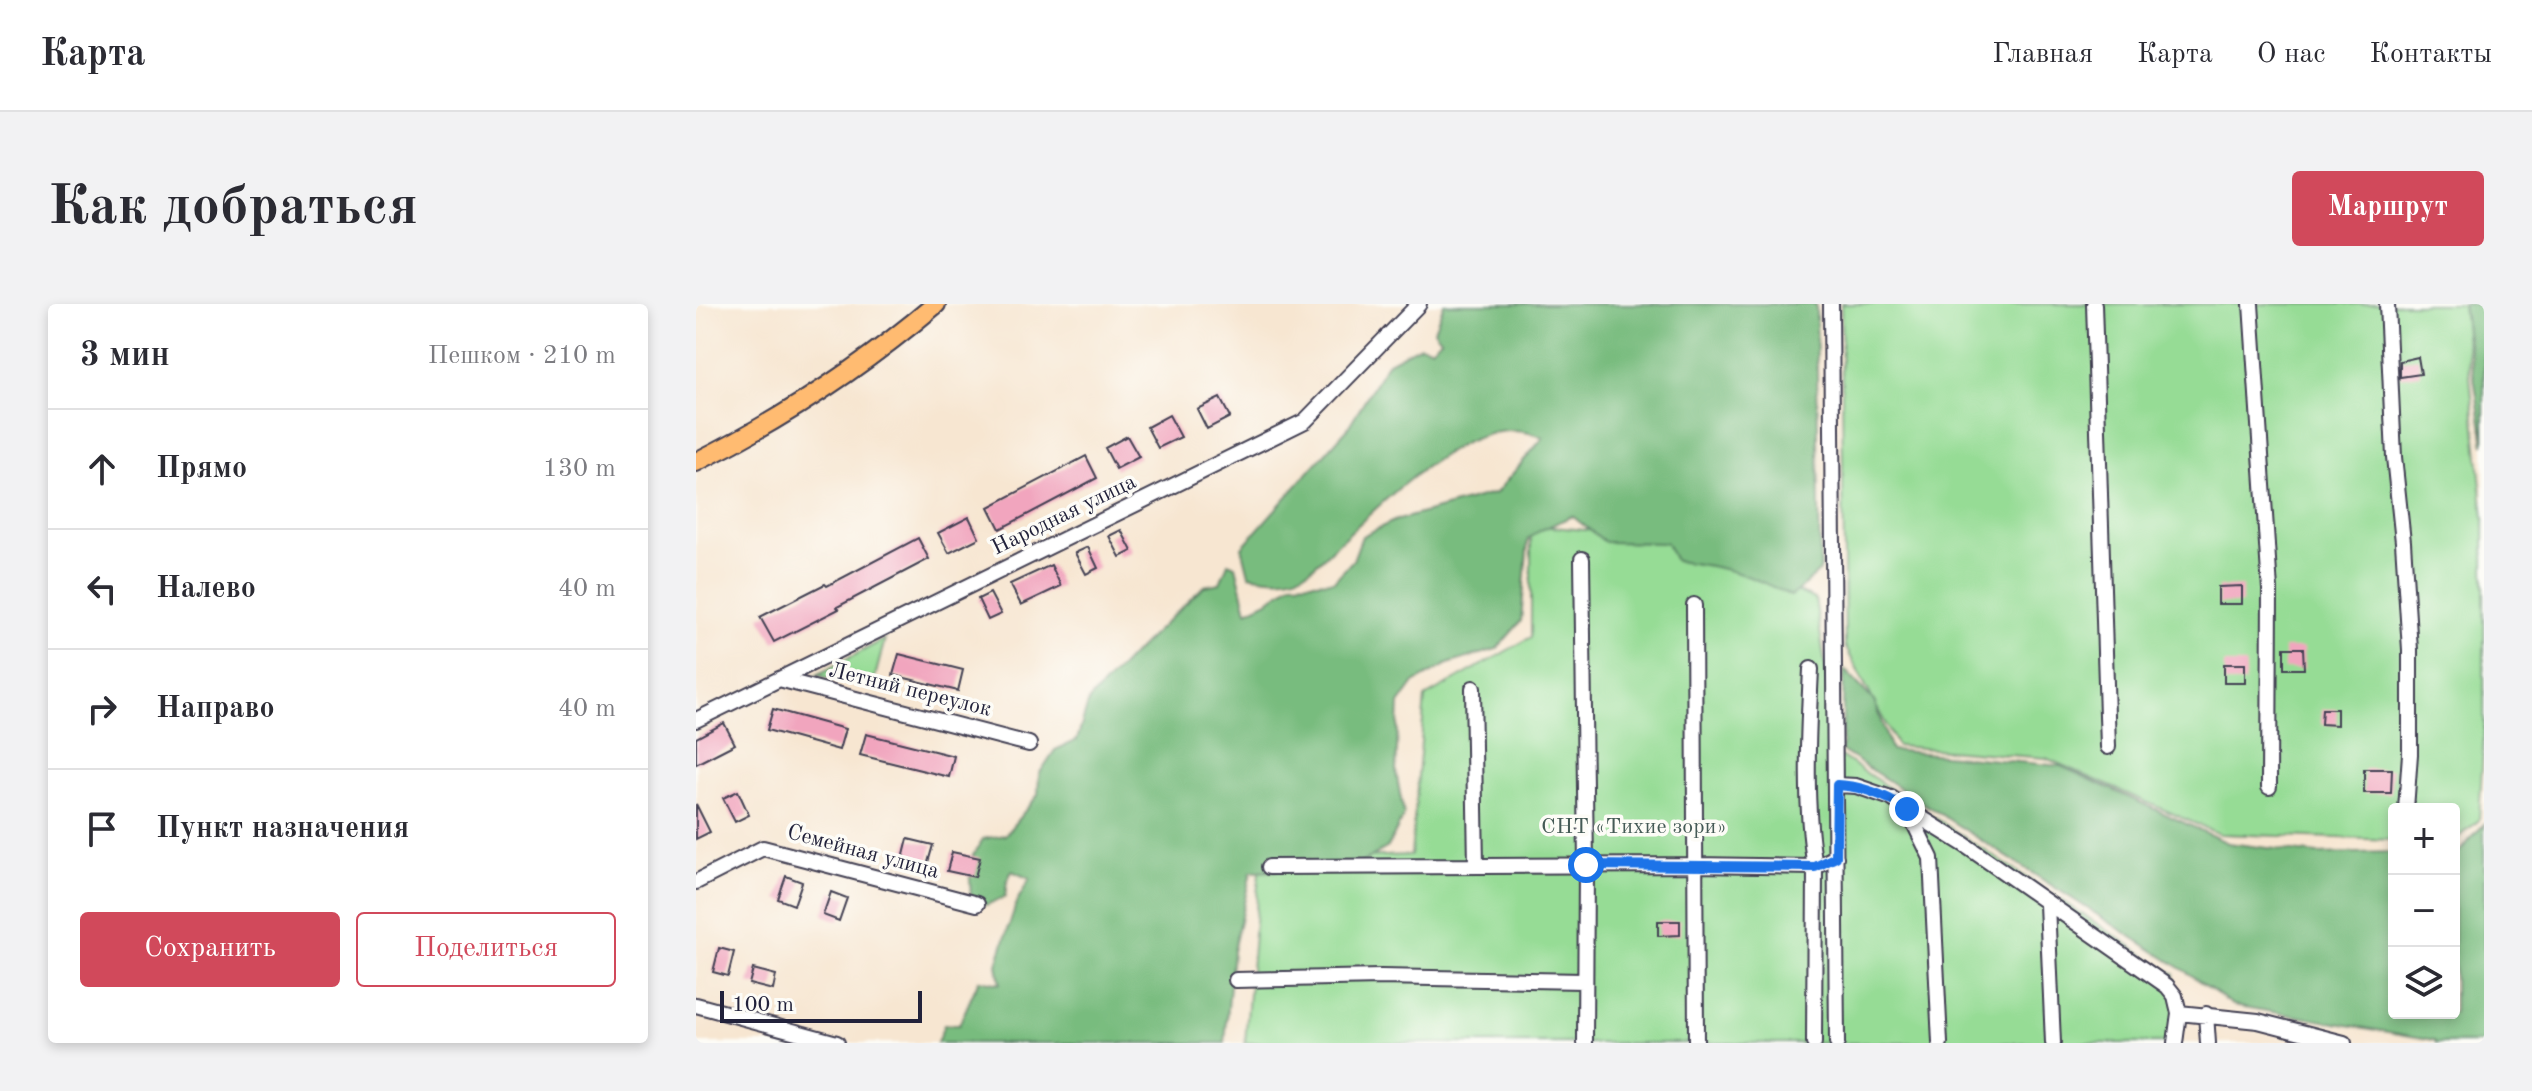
<!DOCTYPE html>
<html lang="ru">
<meta charset="utf-8">
<style>
:root{--surface:#fff;--page:#f2f2f3;--text:#2b2b33;--muted:#7c7c81;--line:#e1e1e2;--accent:#d1495b}
body{margin:0;font-family:"Old Standard TT",serif;background:var(--page);color:var(--text)}
.controls{position:absolute;right:24px;bottom:24px;display:grid;overflow:hidden;border-radius:8px;box-shadow:0 4px 12px #0003}
.controls button{width:72px;height:72px;display:grid;place-items:center;padding:0;border:0;border-bottom:2px solid var(--line);background:var(--surface);color:var(--text);font:40px sans-serif}
.scale{position:absolute;left:24px;bottom:20px;width:202px;box-sizing:border-box;padding-left:8px;border:4px solid #22223b;border-top:0;font-size:22px;line-height:28px;white-space:nowrap;color:#22223b;-webkit-text-stroke:6px #fdfcf7;paint-order:stroke}
.stop{position:absolute;width:24px;height:24px;margin:-18px;border:6px solid #1a73e8;border-radius:50%;background:#fff}
.stop.end{background:#1a73e8;border-color:#fff;box-shadow:0 2px 8px #0008}
.list{margin:0;padding:0;list-style:none}
h2{display:flex;justify-content:space-between;align-items:center;height:104px;margin:0;padding:0 32px;font-size:34px}
h2 small{font-size:26px;font-weight:400;color:var(--muted)}
.list li{display:grid;grid-template-columns:52px 1fr auto;gap:24px;align-items:center;box-sizing:border-box;height:120px;padding:0 32px;border-top:2px solid var(--line)}
.list b{display:block;font-size:30px;white-space:nowrap}
.list em{font-size:26px;font-style:normal;color:var(--muted)}
.actions{display:flex;gap:16px;padding:24px 32px}
.actions a{flex:1;padding:18px 0;border:2px solid var(--accent);border-radius:8px;text-align:center;font-size:28px;color:var(--accent)}
.actions .main{background:var(--accent);color:#fff}
.icon{flex:none;width:44px;height:44px;fill:none;stroke:currentColor;stroke-width:2;stroke-linecap:round;stroke-linejoin:round}
.map{position:relative;flex:none;width:1788px;height:739px;overflow:hidden;border-radius:8px}
header{display:flex;align-items:center;gap:48px;box-sizing:border-box;height:112px;padding:0 40px;background:var(--surface);border-bottom:2px solid var(--line)}
header strong{font-size:38px}
nav{display:flex;gap:44px;margin-inline-start:auto;font-size:28px}
.intro{display:flex;align-items:center;justify-content:space-between;box-sizing:border-box;height:192px;padding:0 48px}
h1{margin:0;font-size:56px}
.button{padding:20px 36px;border-radius:8px;background:var(--accent);color:#fff;font-size:28px;font-weight:700}
main{display:flex;gap:48px;padding:0 48px}
aside{flex:1;background:var(--surface);border-radius:8px;box-shadow:0 4px 12px #0003}
.map>svg:first-child{display:block}
.green{fill:#96dc95;stroke:#5c7f68;stroke-width:2}
.forest{fill:#78bc7e;stroke:#4d6f5c;stroke-width:2}
.building{fill:#f1a5be}
.lines{fill:none;stroke-linecap:round;stroke-linejoin:round}
.minor-casing{stroke:#423f52;stroke-width:18}
.major-casing{stroke:#423f52;stroke-width:22}
.minor{stroke:#fff;stroke-width:14}
.major{stroke:#ffbb71;stroke-width:18}
.route{stroke:#1a73e8;stroke-width:10}
.labels{text-anchor:middle;dominant-baseline:central;stroke-width:7;stroke-linejoin:round;paint-order:stroke}
.street-label{font-size:22px;fill:#22223b;stroke:#fdfcf7}
.park-label{font-size:22px;fill:#455a56;stroke:#fdfcf7}
</style>
<header>
<strong>Карта</strong>
<nav><a>Главная</a><a>Карта</a><a>О нас</a><a>Контакты</a></nav>
</header>
<div class="intro"><h1>Как добраться</h1><a class="button">Маршрут</a></div>
<main>
<aside>
<h2>3 мин<small>Пешком · 210 m</small></h2>
<ul class="list">
<li><svg class="icon" aria-label="ahead" viewBox="0 0 24 24"><path d="M12 20V5M6 11l6-6 6 6"/></svg><div><b>Прямо</b></div><em>130 m</em></li>
<li><svg class="icon" aria-label="left" viewBox="0 0 24 24"><path d="M17 20v-9H6M10 6l-5 5 5 5"/></svg><div><b>Налево</b></div><em>40 m</em></li>
<li><svg class="icon" aria-label="right" viewBox="0 0 24 24"><path d="M7 20v-9h11M14 6l5 5-5 5"/></svg><div><b>Направо</b></div><em>40 m</em></li>
<li><svg class="icon" aria-label="arrive" viewBox="0 0 24 24"><path d="M6 21V4h12l-3 4 3 4H6"/></svg><div><b>Пункт назначения</b></div></li>
</ul>
<div class="actions"><a class="main">Сохранить</a><a>Поделиться</a></div>
</aside>
<div class="map">
<svg width="1788" height="739" viewBox="0 0 1788 739">
<rect width="100%" height="100%" fill="#fdfcf7"/>
<filter id="ink" filterUnits="userSpaceOnUse"><feTurbulence type="fractalNoise" baseFrequency=".0125" numOctaves="2"/><feDisplacementMap in="SourceGraphic" scale="16" xChannelSelector="R" yChannelSelector="G"/><feConvolveMatrix kernelMatrix="1 2 1 2 8 2 1 2 1" color-interpolation-filters="sRGB"/></filter>
<filter id="wash" filterUnits="userSpaceOnUse"><feTurbulence type="fractalNoise" baseFrequency=".006" numOctaves="4" result="noise"/><feDisplacementMap in="SourceGraphic" scale="32" xChannelSelector="R" yChannelSelector="G"/><feGaussianBlur stdDeviation="1.8" result="paint"/><feColorMatrix in="noise" values="0 0 0 0 0 0 0 0 0 0 0 0 0 0 0 0 0 1.4 0 .05"/><feComposite in="paint" operator="in"/></filter>
<g filter="url(#wash)">
<rect width="100%" height="100%" fill="#f7e6d1"/>
<path class="green" d="M1145,0H1767L1788,215V425L1783,516L1758,538V505H1698V536L1523,530L1350,454L1201,442L1149,342Z
M835,221L976,234L1119,295L1143,451L1478,670L1482,739H549L564,557L715,551L729,393L835,333Z
M189,335L176,385L121,371Z"/>
<path class="forest" d="M748,0H1120L1124,267L1095,292C1053,270 1026,262 979,257L970,239L909,238L876,212L845,226L832,235L825,317L801,345L752,360L718,379L703,400L700,468L708,511L692,543L656,564L555,568L537,647L529,739H241L248,721H263L283,676L304,680L301,660L321,597L334,575L316,567L311,577L309,593L290,601L275,595L273,558L287,535L309,531L342,491L343,470L359,446L381,436L393,396L447,340L508,282L524,279L532,259L540,262L551,307L574,296L596,279L638,277L657,256L666,232L698,217L800,189L847,134C777,100 688,199 640,241C631,249 623,259 613,266C594,278 574,275 553,271L546,243L651,125L692,58L724,41L735,44L745,35L738,26Z
M1767,0H1788V141L1786,126Z
M1148,365L1178,397L1195,446L1365,462L1532,539L1621,550L1698,548V709H1758V547H1764L1788,520V739H1740L1738,736L1537,701L1489,667L1146,447Z"/>
<g id="blocks">
<path class="building" d="M1722,53L1725,70L1704,73V57Z
M524,94L534,113L511,125L501,105Z
M473,111L485,133L462,144L451,123Z
M431,132L443,153L420,165L409,144Z
M390,152L401,174L304,225L293,203Z
M273,213L283,234L253,249L242,229Z
M425,226L436,247L424,253L413,232Z
M222,234L233,255L141,303L143,305L78,338L64,313L129,280L131,282Z
M392,243L402,264L390,270L379,249Z
M355,261L365,282L325,301L314,280Z
M1546,282V300H1522V283Z
M294,289L305,310L292,316L282,295Z
M1588,344H1607L1608,365H1588Z
M203,350L267,366L262,387L197,371Z
M1528,360H1549V379H1528Z
M77,405L149,425L143,446L71,426Z
M1626,405H1641V421L1625,420Z
M28,419L39,440L0,460V434Z
M170,430L258,452L253,473L164,451Z
M1668,465H1696L1695,489H1668Z
M42,487L53,511L39,518L27,494Z
M0,500L14,528L0,535Z
M212,535L237,541L231,562L207,555Z
M256,548L284,554L279,573L251,567Z
M90,572L106,578L98,601L82,595Z
M135,588L151,594L143,617L127,611Z
M962,617H984V631L962,632Z
M23,644L38,648L32,672L17,668Z
M57,665L80,671L77,686L53,680Z"/>
</g>
</g>
<g filter="url(#ink)">
<use href="#blocks" fill-opacity="0" stroke="#423f52" stroke-width="2"/>
<g class="lines">
<g class="minor-casing">
<path id="minor" d="M1135,0L1141,739
M1398,0L1412,443
M1555,0L1574,286L1573,483
M1691,0L1698,153L1707,238L1714,346V450L1710,505
M886,255L890,561L889,739
M998,301L1000,739
M1115,365C1112,430 1108,499 1119,563L1118,739
M83,375L333,440
M777,384L780,562
M0,416L609,117L723,0
M1141,481L1160,482L1195,494L1211,505L1235,554L1244,739
M1211,505L1269,541L1471,682L1479,692L1483,709
M573,563L999,561L1119,563L1140,553
M0,578L67,544L281,600
M1351,600L1357,739
M540,676L685,673L888,677
M0,701L141,739
M1510,710L1512,739
M1479,739L1483,709L1562,717L1648,739"/>
</g>
<g class="major-casing">
<path id="major" d="M0,158C85,116 167,62 240,0"/>
</g>
<use href="#minor" class="minor"/>
<use href="#major" class="major"/>
</g>
</g>
<g class="lines" filter="url(#ink)">
<path class="route" d="M890,561L1119,563L1140,553L1141,481C1167,482 1189,491 1211,505"/>
</g>
<g class="labels">
<g class="street-label">
<text transform="translate(368 211) rotate(-26)">Народная улица</text>
<text transform="translate(214 386) rotate(14)">Летний переулок</text>
<text transform="translate(167 548) rotate(15)">Семейная улица</text>
</g>
<g class="park-label">
<text x="938" y="523">СНТ «Тихие зори»</text>
</g>
</g>
</svg>
<div class="controls">
<button>+</button>
<button>−</button>
<button><svg class="icon" aria-label="layers" viewBox="0 0 24 24"><path d="M12 4l9 5-9 5-9-5zM3 14l9 5 9-5"/></svg></button>
</div>
<div class="scale">100 m</div>
<div class="stop" style="left:890px;top:561px"></div>
<div class="stop end" style="left:1211px;top:505px"></div>
</div>
</main>
